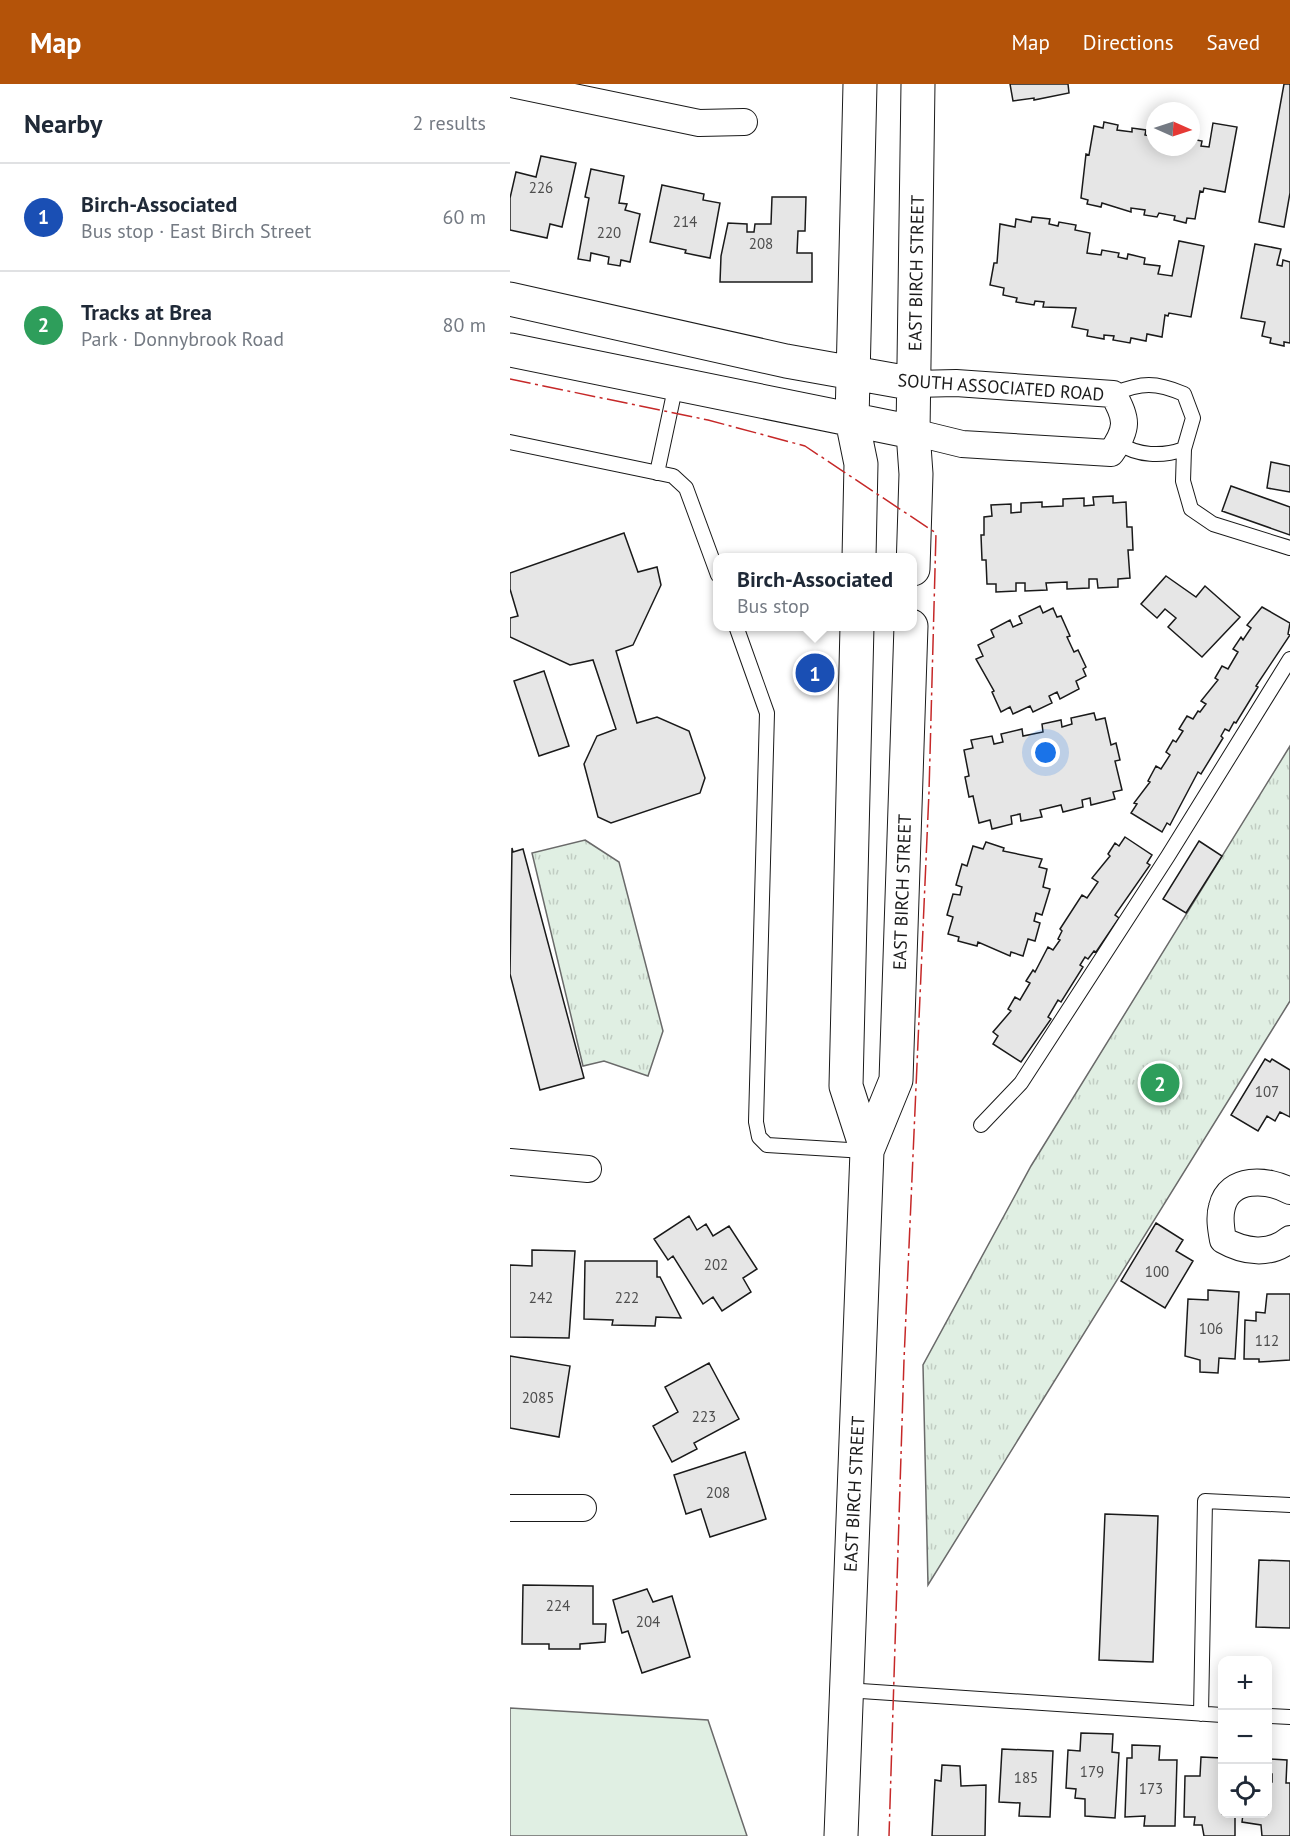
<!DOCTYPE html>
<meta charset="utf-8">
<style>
:root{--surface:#fff;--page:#f2f2f3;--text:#1f2937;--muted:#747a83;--line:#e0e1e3;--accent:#b45309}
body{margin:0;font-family:"PT Sans",sans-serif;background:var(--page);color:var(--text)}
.controls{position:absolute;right:18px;bottom:18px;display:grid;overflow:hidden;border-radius:12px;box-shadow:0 3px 15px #0003}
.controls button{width:54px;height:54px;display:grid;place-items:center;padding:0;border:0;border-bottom:2px solid var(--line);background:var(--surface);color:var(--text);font:30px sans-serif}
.compass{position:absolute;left:636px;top:18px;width:54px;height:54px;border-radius:50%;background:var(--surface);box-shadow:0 3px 15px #0003;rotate:93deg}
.you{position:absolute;left:536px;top:669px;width:21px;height:21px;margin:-15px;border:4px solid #fff;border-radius:50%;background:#1a73e8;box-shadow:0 0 0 9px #1a73e833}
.badge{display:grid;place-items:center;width:39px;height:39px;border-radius:50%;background:var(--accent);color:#fff;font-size:20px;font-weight:700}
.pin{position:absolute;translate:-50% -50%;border:3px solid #fff;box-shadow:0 2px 6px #0006}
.popup{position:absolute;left:203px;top:469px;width:204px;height:78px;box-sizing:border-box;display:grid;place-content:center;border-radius:12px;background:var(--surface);filter:drop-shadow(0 2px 4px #0005);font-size:20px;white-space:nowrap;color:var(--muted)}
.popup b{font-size:22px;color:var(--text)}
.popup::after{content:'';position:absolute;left:50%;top:100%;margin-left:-12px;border:12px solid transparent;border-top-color:var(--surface)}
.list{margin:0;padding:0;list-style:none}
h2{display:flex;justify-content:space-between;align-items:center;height:78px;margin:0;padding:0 24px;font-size:26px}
h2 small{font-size:20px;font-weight:400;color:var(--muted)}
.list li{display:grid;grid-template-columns:39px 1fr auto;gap:18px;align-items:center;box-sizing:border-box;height:108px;padding:0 24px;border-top:2px solid var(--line)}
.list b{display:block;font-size:22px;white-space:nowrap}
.list p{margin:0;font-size:20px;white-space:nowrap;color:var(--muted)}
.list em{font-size:20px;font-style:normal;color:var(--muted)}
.icon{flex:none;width:33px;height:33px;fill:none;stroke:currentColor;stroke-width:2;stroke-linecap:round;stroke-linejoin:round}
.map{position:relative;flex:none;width:780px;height:1752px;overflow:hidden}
header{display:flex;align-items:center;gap:36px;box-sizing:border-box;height:84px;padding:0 30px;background:var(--accent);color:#fff}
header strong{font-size:28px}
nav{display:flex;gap:33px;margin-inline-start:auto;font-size:21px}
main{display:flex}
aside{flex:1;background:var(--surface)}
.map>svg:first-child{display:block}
.green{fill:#e0efe3;stroke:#6a6a6a;stroke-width:1.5}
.park{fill:url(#park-tufts);stroke:#6a6a6a;stroke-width:1.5}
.building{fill:#e6e6e6;stroke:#1a1a1a;stroke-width:1.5}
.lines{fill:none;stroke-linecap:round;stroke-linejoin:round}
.lane-casing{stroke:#1a1a1a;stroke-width:16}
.street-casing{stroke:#1a1a1a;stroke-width:28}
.secondary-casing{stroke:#1a1a1a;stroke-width:35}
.lane{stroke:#fff;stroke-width:14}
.street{stroke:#fff;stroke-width:26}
.secondary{stroke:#fff;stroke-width:33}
.power{stroke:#c62828;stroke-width:1.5;stroke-dasharray:21 4.5 3 4.5;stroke-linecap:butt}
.labels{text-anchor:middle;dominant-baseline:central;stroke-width:4.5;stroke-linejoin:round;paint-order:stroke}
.number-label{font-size:15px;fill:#4d4d4d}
.street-label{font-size:18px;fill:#1a1a1a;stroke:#fff}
</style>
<header>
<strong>Map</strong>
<nav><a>Map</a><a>Directions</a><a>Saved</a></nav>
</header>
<main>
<aside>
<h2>Nearby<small>2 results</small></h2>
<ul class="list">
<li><span class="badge" style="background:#1a4fb4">1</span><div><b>Birch-Associated</b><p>Bus stop · East Birch Street</p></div><em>60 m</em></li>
<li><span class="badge" style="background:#2e9e5b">2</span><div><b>Tracks at Brea</b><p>Park · Donnybrook Road</p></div><em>80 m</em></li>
</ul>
</aside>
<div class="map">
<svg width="780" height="1752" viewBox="0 0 780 1752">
<defs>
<pattern id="park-tufts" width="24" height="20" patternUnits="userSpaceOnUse" patternTransform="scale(1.5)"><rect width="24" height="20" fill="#e0efe3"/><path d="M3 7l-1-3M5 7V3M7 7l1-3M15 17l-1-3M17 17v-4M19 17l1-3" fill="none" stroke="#c0ccc2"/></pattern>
</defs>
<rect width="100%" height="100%" fill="#fff"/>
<path class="green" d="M0,1624L198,1636L237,1752H0Z"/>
<path class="park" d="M780,662V917L418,1501L413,1281L521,1082Z
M75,756L109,778L153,947L138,992L94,977L73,982L22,769Z"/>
<path class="building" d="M500,0H558L559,9L524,16V14L503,17Z
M774,0H780V109L774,143L749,138Z
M594,38L608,41L607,46L622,48V44L636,46L635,51L645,53V63H681V55L692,57L691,62L699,63L703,39L727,43L715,108L694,104L693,108L690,107L685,135L677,134L676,139L664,136L665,132L649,129L647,133L634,131L635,126L621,124V128L592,119L591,123L577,120L578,116L571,114L576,70L579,71L584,42L593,44Z
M31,72L66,79L52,143L40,140L37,154L0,146V114L6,88L26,93Z
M81,85L114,92L109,119L117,120L115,126L130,130L120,178L111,176L110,182L98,180L99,173L81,169L80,177L68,175L79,114L75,113Z
M152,101L194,110L193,116L210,119L200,174L175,169L176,166L140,158Z
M262,113H296L295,147H288L287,169H302V198H210L211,172L218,139L237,140V148H244L245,140H261Z
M522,133L540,135L539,140L548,142L549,138L566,141L565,146L580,149L577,169L591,171L592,166L609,169L608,173L617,175L618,170L635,174L634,180L650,182L648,190L662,192L669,157L694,162L681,233L659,229L658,232L655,231L652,253L637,250L636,257L621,254L620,259L603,256L604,252L594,251V255L577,252L578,246L562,243L566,224L533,223L534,218L525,217L524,221L506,218L507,214L493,211L494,204L480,201L484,179H487L490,140L505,143L506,135L521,138Z
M745,160L771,165L767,181L772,182L773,176L780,178V259L774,258V262L760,259L761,254L752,252L755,238L731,234Z
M761,378L780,382V408L757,404Z
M721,402L780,423V451L712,427Z
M603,412V419L616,418L617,443H622L623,466H618L620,494L608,495V503L588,504L587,495H579V504L557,505V498L536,499L537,506L515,507V499H506V507L486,508V500H477L476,476H472L471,451H474V433L482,432L481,421L501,420V429L511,428V419L532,418V423L553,422V415L574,414V422L584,421L583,413Z
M114,449L128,488L147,483L151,501L123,561L106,567L127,639L147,633L179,647L195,694L190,709L101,739L88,733L74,680L87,652L106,645L83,576L60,581L0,553V534L8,532L0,505V489Z
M656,492L686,513L695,502L730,533L692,573L658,543L666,534L655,525L647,534L631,520Z
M530,522L533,529L543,524L547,533L551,532L560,552L557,553L564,568L568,566L576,583L573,585L576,592L566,597L569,605L550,615L547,608L539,612L542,619L523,628L520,622L503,630L500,623L491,628L482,608L484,607L466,575L473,572L468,561L484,553L481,546L500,536L503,543L512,539L509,532Z
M752,523L780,539L778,550L780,551L746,602L748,603L726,639L724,638L719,647L715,645L711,652L713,654L691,690L688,688L660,741L657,739L652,748L621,729L627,720L624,719L640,698L638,697L646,682L651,685L660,671L656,668L663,656L666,658L673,647L669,645L677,632L683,635L688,627L690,628L696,620L691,617L708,596L705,594L712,582L718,585L728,568L723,565L731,553L733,556L741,544L737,541Z
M34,587L59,662L29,672L4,597Z
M584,629L586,636L595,634L601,661L606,659L610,676L605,677L612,706L603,708L605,715L581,721L580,714L572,716L573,723L553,728L551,721L530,726L532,733L511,737L510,730L501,732L502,740L482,745L480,736L469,739L463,712L459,713L455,693L459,692L454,666L463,664L461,656L482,652L484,660L493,658L491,650L512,645L513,652L533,648L532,640L551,636L552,643L562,640L561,634Z
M615,753L642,771L637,779L640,781L605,831L609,834L586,868L584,867L578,875L575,873L570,881L573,883L551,918L548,916L538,933L541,935L511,978L483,960L488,952L483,948L501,927L498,925L505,913L510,916L520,899L516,897L523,886L525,888L538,863L543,866L550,856L548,855L552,847L550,845L572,811L577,814L588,798L582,794L600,772L598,770L605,759L609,762Z
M689,757L712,772L676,829L653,815Z
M476,758L494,764L493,767L532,775L529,783L537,785L533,803L540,805L532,831L526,829L524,837L530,839L525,857L518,855L513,872L501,868L500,872L468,858L467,862L448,857L449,853L438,850L443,833L437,831L443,810L450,811L452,803L446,801L452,780L457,782L463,762L473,765Z
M2,764L3,768L13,765L74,994L30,1006L0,890Z
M755,975L760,978L762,975L780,986V1033L770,1028L765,1037L757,1032L748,1047L721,1031Z
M179,1132L187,1146L196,1140L203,1152L219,1142L247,1185L233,1194L241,1208L212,1227L203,1213L193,1220L163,1172L158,1176L144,1155Z
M646,1139L673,1156L666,1167L683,1177L655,1224L611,1197Z
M22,1166L65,1167L59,1254L0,1253V1181L22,1182Z
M75,1177H147V1193H150L171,1234L146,1233L145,1242L102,1241L103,1236L74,1235Z
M698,1206L729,1208L725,1275L709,1274L708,1289L690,1288V1276L675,1272L678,1215L698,1216Z
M757,1210H780V1276L749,1278V1275H734L735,1236L746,1237V1228L755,1229Z
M0,1272L60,1282L49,1353L0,1344Z
M199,1279L229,1335L184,1359L187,1365L162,1378L143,1342L168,1328L155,1303Z
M235,1368L256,1435L200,1453L191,1425L176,1430L164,1391Z
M595,1430L648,1432L643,1578L589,1576Z
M749,1476L780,1477V1544L746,1543Z
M13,1501L83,1502V1540H96L95,1558L70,1560V1565H39V1560H12Z
M137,1505L143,1518L162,1512L180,1573L132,1589L118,1547L112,1549L103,1516Z
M571,1649L603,1650L602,1668L609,1669L605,1734L575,1732V1715L565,1714L566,1705L556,1704L558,1666L570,1667Z
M622,1661L650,1662L649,1676H667L665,1742H634L635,1732L615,1733L617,1674H622Z
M492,1665L543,1667L540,1733L509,1732L510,1719L489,1718Z
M691,1673L712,1674V1730H725V1752H694L692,1741H684L685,1733H674L675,1692H690Z
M758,1675L777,1676L776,1699H780V1752H752L751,1741L732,1738L733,1730H758V1698H762V1690H758Z
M432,1681L450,1682L451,1702L476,1701L475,1752H422L425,1696L431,1697Z"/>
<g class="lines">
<g class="lane-casing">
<path id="lane" d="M603,310C632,298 646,298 674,310L683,334L674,365L673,397L681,425L703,440L780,464
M0,358L163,392L176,404L208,491
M608,359C628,372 652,373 674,365
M147,389L166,300
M226,542L257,629L246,1038L249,1053L257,1061L355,1067
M471,1041L511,999L658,772L780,575
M336,1606L712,1631
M691,1630L695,1417L780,1421
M758,1632L780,1633"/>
</g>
<g class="street-casing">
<path id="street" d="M1,0L189,39L234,38
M403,348L452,360L601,369C618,345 618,335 603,310L446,299L405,300
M0,1078L78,1085
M780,1107C758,1095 719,1092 712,1123C709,1133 711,1145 713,1156C734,1168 760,1172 780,1155
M0,1424H73"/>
</g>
<g class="secondary-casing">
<path id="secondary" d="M0,215L276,277L405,300
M0,266L403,348
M349,474L351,380L342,336L350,0
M403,485L406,390L403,348L408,0
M347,542L336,1002L357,1067
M331,1752L357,1067L386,996L401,542"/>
</g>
<use href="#lane" class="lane"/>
<use href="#street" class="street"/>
<use href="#secondary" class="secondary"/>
<path class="power" d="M0,295L198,336L295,362L426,449L419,708L394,1276L379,1752"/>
</g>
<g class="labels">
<g class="number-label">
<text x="31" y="103">226</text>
<text x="175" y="137">214</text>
<text x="99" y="148">220</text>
<text x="251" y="159">208</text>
<text x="757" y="1007">107</text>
<text x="206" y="1180">202</text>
<text x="647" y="1187">100</text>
<text x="31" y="1213">242</text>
<text x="117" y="1213">222</text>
<text x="701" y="1244">106</text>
<text x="757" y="1256">112</text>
<text x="28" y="1313">2085</text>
<text x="194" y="1332">223</text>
<text x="208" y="1408">208</text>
<text x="48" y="1521">224</text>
<text x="138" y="1537">204</text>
<text x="582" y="1687">179</text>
<text x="516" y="1693">185</text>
<text x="641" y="1704">173</text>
</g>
<g class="street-label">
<text transform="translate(406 189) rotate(-89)">EAST BIRCH STREET</text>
<text transform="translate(491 303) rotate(4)">SOUTH ASSOCIATED ROAD</text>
<text transform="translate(392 808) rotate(-88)">EAST BIRCH STREET</text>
<text transform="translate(344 1410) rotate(-87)">EAST BIRCH STREET</text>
</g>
</g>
</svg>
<div class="controls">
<button>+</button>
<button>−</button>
<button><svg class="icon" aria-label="locate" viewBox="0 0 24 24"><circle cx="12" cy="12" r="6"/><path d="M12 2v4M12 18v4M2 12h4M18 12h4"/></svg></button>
</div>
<svg class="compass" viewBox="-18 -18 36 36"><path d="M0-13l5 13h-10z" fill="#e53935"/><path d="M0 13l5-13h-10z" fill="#747a83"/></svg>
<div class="you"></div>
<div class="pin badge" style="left:305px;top:589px;background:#1a4fb4">1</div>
<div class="popup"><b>Birch-Associated</b>Bus stop</div>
<div class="pin badge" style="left:650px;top:999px;background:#2e9e5b">2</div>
</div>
</main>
